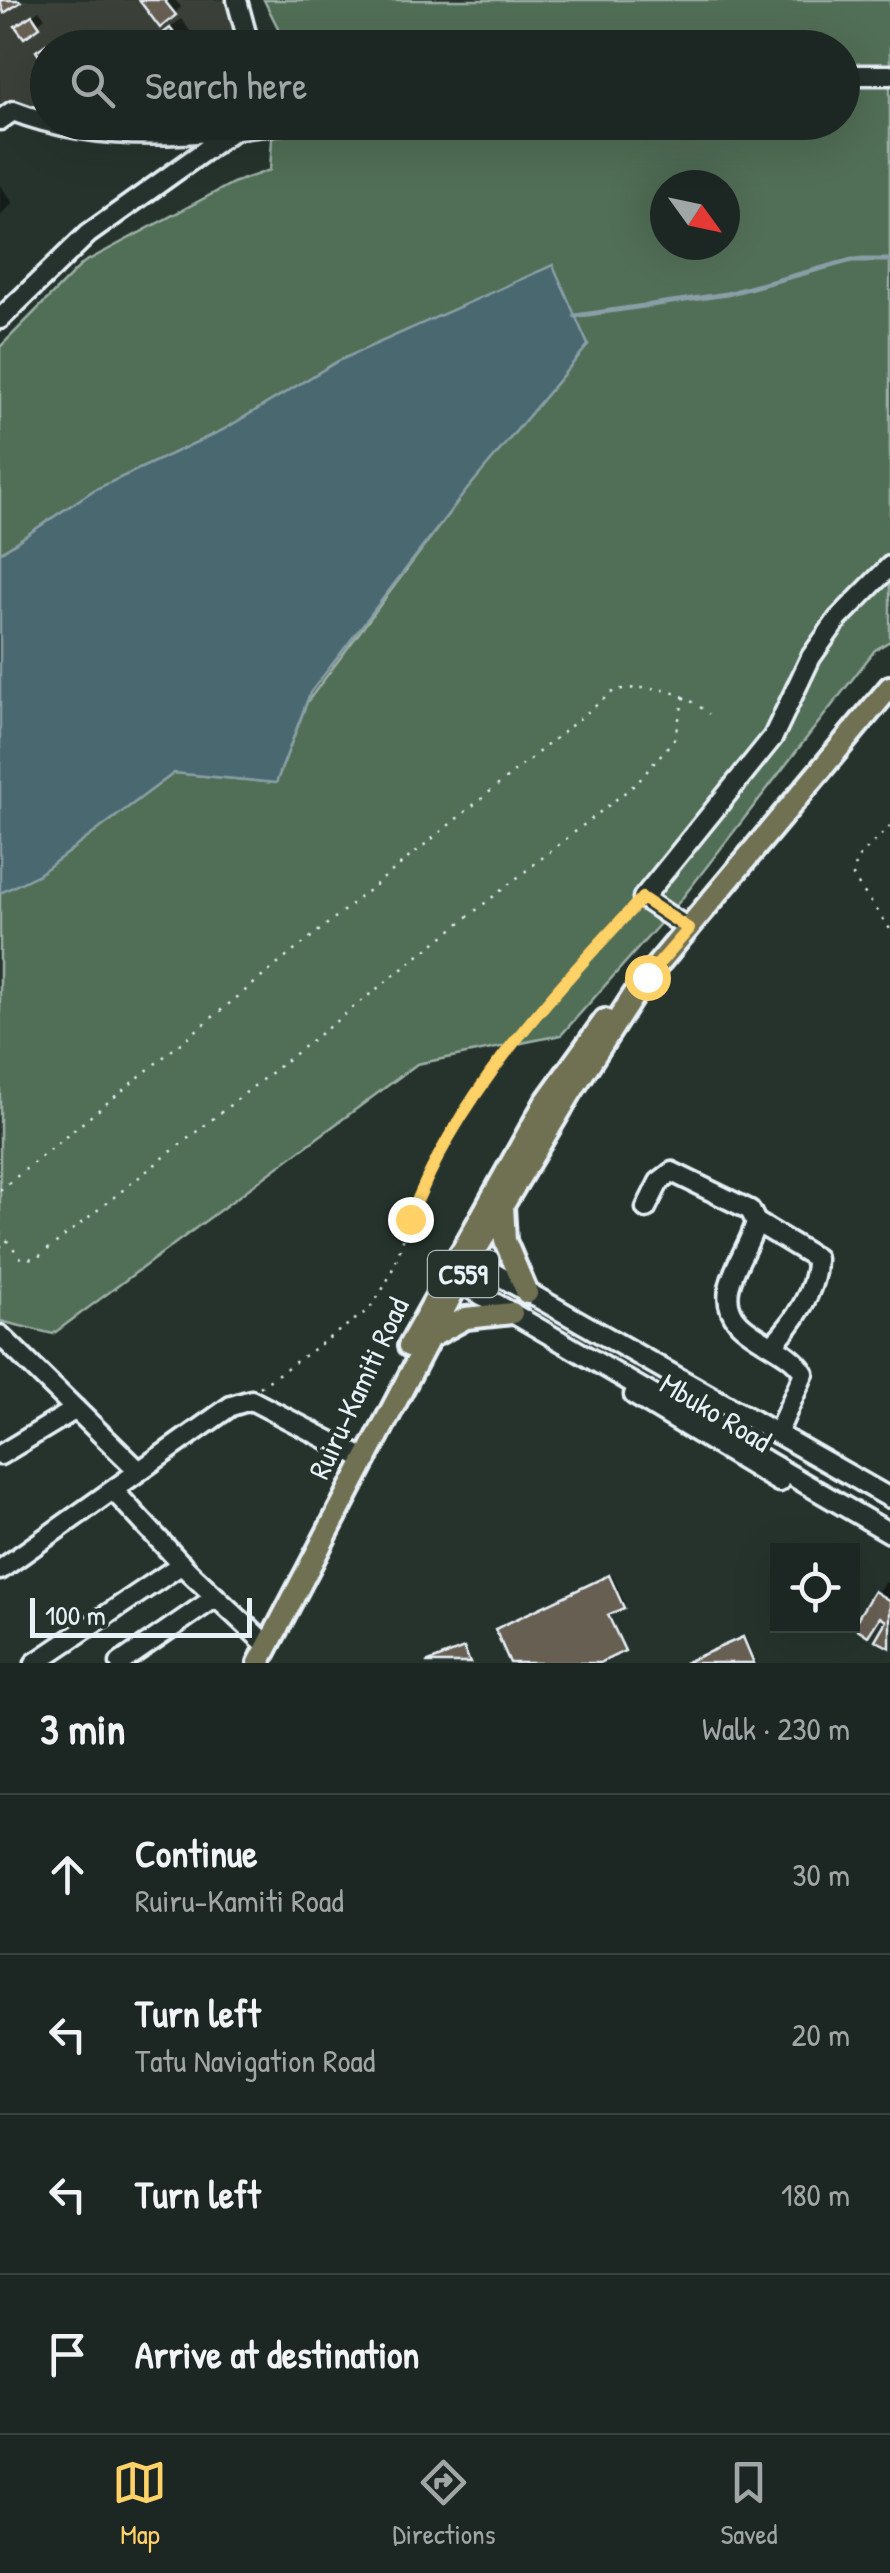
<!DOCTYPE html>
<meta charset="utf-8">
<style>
:root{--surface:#1c2622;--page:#29322f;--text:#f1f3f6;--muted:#a0a5a5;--line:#3a4340;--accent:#ffd166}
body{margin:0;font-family:"Patrick Hand",sans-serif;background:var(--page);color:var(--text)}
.controls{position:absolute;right:30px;bottom:30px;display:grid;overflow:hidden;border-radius:0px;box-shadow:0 10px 40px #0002}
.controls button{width:90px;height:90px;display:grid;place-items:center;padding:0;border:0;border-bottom:2px solid var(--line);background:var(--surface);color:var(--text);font:50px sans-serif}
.compass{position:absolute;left:650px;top:170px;width:90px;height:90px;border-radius:50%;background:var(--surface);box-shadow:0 10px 40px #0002;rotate:123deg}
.scale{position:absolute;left:30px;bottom:25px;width:222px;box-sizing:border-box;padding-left:10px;border:5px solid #e8f1f8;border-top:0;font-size:28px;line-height:35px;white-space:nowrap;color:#e8f1f8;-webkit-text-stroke:8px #26332d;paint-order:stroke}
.stop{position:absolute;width:30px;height:30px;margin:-22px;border:8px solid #ffd166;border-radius:50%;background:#fff}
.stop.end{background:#ffd166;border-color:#fff;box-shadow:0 2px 10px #0008}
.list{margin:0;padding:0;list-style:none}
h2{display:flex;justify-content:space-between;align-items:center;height:130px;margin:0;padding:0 40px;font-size:42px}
h2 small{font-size:32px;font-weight:400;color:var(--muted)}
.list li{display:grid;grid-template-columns:65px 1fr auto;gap:30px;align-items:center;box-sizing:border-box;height:160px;padding:0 40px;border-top:2px solid var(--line)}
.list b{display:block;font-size:38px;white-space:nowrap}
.list p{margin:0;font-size:32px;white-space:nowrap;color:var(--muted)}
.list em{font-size:32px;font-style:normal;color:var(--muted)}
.icon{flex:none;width:55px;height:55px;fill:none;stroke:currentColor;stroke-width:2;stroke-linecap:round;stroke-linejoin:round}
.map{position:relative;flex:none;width:890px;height:1663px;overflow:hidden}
.search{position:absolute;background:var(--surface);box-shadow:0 10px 40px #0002;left:30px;right:30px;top:30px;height:110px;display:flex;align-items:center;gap:25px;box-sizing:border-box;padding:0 35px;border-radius:55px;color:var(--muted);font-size:38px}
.sheet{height:770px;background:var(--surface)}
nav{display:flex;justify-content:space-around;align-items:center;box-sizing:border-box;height:140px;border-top:2px solid var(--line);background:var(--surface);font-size:28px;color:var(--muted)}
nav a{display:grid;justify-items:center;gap:5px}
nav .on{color:var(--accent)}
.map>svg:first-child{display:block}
.built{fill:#3a4038}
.green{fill:#516e56;stroke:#9cb0a7;stroke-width:2.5;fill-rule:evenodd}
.water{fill:#4a6770;stroke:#899ea6;stroke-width:2.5}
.shadow{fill:#0007}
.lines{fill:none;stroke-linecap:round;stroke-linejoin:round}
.stream{stroke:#899ea6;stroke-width:5}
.building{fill:#685e53;stroke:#e8f1f8;stroke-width:2.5}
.minor-casing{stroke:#e8f1f8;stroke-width:25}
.major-casing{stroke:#e8f1f8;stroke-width:28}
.path{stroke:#e8f1f8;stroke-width:2.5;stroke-dasharray:2.5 8;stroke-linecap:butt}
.minor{stroke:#26332d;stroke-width:18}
.major{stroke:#706f52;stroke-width:20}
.route{stroke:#ffd166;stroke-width:12}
.labels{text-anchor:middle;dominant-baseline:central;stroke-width:9;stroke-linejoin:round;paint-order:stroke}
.shield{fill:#26332d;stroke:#aeb8bb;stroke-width:2.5}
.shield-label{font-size:28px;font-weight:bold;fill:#e8f1f8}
.street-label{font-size:30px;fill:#e8f1f8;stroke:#26332d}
</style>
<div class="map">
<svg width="890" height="1663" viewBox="0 0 890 1663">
<rect width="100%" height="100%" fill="#26332d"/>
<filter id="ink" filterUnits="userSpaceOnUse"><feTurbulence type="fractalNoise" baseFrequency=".01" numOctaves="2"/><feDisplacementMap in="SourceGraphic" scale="20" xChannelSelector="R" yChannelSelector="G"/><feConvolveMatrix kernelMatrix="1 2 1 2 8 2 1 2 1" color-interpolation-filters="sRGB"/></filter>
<g filter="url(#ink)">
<path class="built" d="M0,0H230L246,47L48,48V122L243,123L241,129L107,135L58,127L13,111L0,120Z"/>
<path class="green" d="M264,0H890V641L875,650L680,901L561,1035L417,1064L53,1334L0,1321V893L39,874L174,773L276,783L307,702L465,492L588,345L552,266L338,361L223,430L94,490L0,553V347L83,263L233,183L270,170L273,123L842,122V48L277,47L278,28ZM665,185H725V245H665Z"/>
<path class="water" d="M553,265L588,345L465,492L310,693L276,783L174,773L39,874L0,893V553L94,490L223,430L338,361Z"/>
<path class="shadow" d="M142,0H175L181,7L174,14Z
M39,10L45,18L24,35L25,20Z
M181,19L191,32L173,48H145Z
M59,35L65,44L48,48L45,60V45Z
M0,185L13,203L0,216Z
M612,1575L625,1603L610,1612L623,1649L594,1663H513L500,1627Z
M886,1582L890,1584V1644V1620L882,1615L868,1633L876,1593Z
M745,1636L757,1663H685Z"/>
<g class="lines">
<path class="stream" d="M575,316L727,294L852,260H890"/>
</g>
<path class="building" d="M0,0H19L21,2L4,13Z
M139,0H164L176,15L160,28Z
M32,15L40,27L24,38L15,26Z
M170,28L182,44L177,48H144Z
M52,40L57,48H48L44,63L36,51Z
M609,1575L624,1608L608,1615L625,1651L600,1663H510L495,1629Z
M874,1591L890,1601V1648L875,1640L886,1621L880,1617L868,1636L853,1626Z
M743,1637L754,1663H684Z
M464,1648L470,1663H426Z"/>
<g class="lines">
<g class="minor-casing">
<path id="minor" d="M237,0L250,48
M842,75H890
M0,120L13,111C104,146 198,135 294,122
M0,319L88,234L245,122
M689,929L643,898L773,737L811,657L838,619L890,566
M646,1208L659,1182L672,1172L750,1210L756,1222C750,1245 733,1266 729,1289C721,1336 785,1340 804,1373L777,1434
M756,1222L816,1258C817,1290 793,1324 772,1345
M459,1253L890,1498
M447,1275L890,1533
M0,1335L138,1470
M634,1395L779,1482
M0,1455L76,1409
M113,1490L188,1571L268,1646
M0,1570L231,1406L251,1400L367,1460
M35,1663L182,1564
M120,1663L216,1597"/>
</g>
<g class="major-casing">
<path id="major" d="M503,1206L505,1241L527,1293
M429,1338L466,1318L512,1313
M409,1346L545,1103L605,1020
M259,1663L470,1260L571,1092L639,987L890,687"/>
</g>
<path class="path" d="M890,826L857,859L853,877L890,929
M0,1190L615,690C654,685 678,688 709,714
M0,1232L22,1259L37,1258L638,782L674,739L685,694
M0,1247L7,1240
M260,1387L367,1311C401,1272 404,1223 425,1178C471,1082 558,987 631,910"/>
<use href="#minor" class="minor"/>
<use href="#major" class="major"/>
</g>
</g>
<g class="lines" filter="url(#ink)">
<path class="route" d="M410,1219C456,1095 553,993 642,898L689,929L647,977"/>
</g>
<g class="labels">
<rect class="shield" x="428" y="1251" width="70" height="46" rx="8"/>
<g class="shield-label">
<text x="463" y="1274">C559</text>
</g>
<g class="street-label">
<text transform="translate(358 1388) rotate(-65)">Ruiru-Kamiti Road</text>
<text transform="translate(716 1412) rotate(31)">Mbuko Road</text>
</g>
</g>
</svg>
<div class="controls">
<button><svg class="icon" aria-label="locate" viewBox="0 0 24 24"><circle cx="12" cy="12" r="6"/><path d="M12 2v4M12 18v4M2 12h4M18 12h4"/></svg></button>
</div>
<svg class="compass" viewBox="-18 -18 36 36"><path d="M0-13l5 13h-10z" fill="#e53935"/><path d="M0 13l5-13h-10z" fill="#a0a5a5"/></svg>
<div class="scale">100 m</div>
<div class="stop" style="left:647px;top:977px"></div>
<div class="stop end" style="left:410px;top:1219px"></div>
<div class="search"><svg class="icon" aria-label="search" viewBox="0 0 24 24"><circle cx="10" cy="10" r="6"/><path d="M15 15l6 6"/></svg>Search here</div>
</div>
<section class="sheet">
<h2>3 min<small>Walk · 230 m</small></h2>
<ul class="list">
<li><svg class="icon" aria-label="ahead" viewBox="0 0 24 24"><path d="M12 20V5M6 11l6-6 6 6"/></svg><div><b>Continue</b><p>Ruiru-Kamiti Road</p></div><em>30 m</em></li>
<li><svg class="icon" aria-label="left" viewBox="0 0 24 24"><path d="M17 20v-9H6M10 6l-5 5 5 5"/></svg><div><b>Turn left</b><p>Tatu Navigation Road</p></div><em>20 m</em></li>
<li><svg class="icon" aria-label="left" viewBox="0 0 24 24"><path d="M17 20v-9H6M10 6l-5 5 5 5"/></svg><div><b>Turn left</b></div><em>180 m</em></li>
<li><svg class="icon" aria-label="arrive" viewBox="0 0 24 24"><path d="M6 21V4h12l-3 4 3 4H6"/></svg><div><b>Arrive at destination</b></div></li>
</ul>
</section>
<nav>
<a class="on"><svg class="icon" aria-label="map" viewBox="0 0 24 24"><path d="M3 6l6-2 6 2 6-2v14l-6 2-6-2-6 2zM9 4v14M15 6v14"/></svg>Map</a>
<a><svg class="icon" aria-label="directions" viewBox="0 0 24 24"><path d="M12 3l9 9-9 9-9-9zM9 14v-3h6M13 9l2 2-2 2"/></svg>Directions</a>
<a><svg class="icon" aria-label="saved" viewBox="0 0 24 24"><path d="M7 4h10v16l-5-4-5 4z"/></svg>Saved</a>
</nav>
